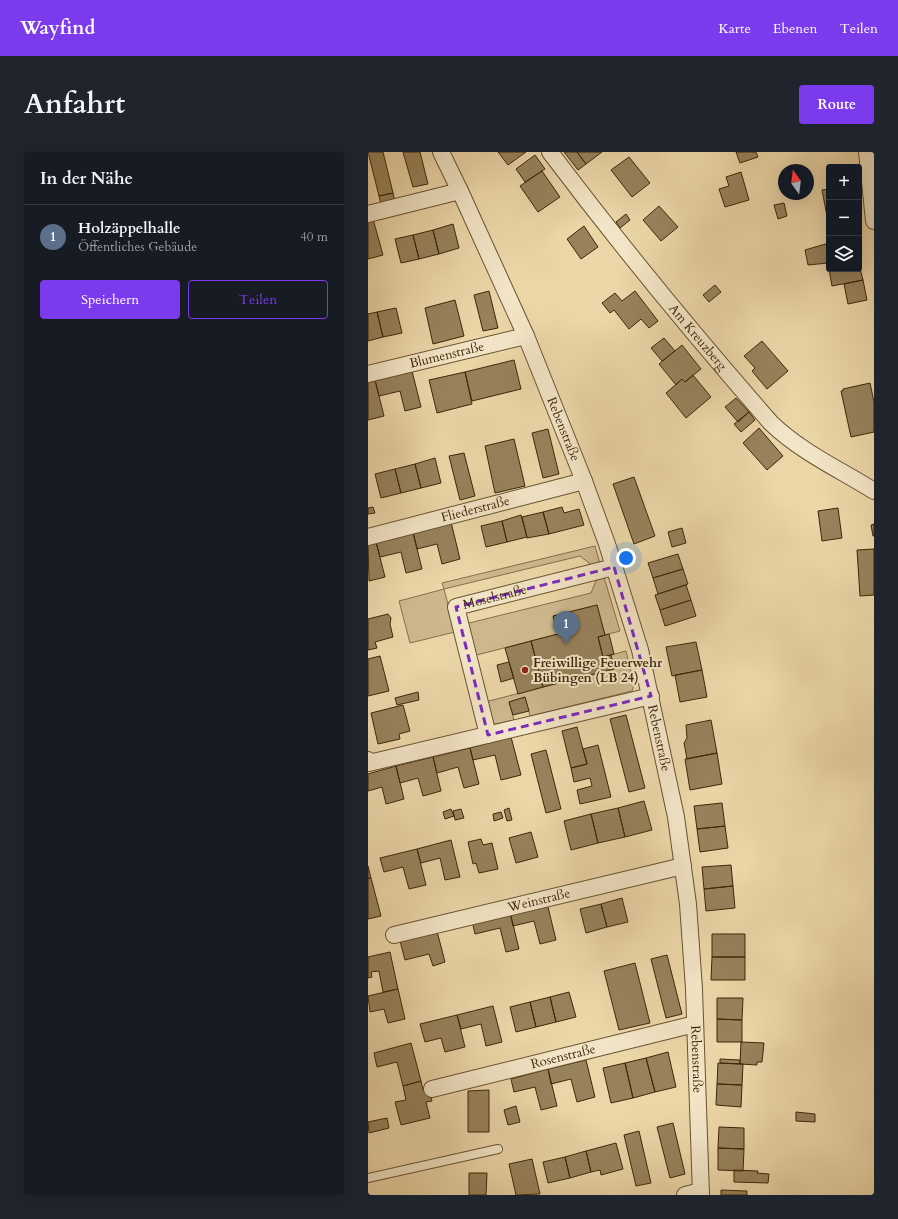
<!DOCTYPE html>
<html lang="de">
<meta charset="utf-8">
<style>
:root{--surface:#171b24;--page:#20242c;--text:#f1f3f6;--muted:#9ea1a6;--line:#363941;--accent:#7c3aed}
body{margin:0;font-family:Cardo,serif;background:var(--page);color:var(--text)}
.controls{position:absolute;right:12px;top:12px;display:grid;overflow:hidden;border-radius:4px;box-shadow:0 4px 16px #0002}
.controls button{width:36px;height:36px;display:grid;place-items:center;padding:0;border:0;border-bottom:1px solid var(--line);background:var(--surface);color:var(--text);font:20px sans-serif}
.compass{position:absolute;left:410px;top:12px;width:36px;height:36px;border-radius:50%;background:var(--surface);box-shadow:0 4px 16px #0002;rotate:346deg}
.you{position:absolute;left:258px;top:406px;width:14px;height:14px;margin:-10px;border:3px solid #fff;border-radius:50%;background:#1a73e8;box-shadow:0 0 0 6px #1a73e833}
.badge{display:grid;place-items:center;width:26px;height:26px;border-radius:50%;background:var(--accent);color:#fff;font-size:13px;font-weight:700}
.pin{position:absolute;translate:-50% -33px;filter:drop-shadow(0 1px 2px #0008)}
.pin::after{content:'';position:absolute;top:21px;width:14px;height:12px;background:inherit;clip-path:polygon(0 0,100% 0,50% 100%)}
.list{margin:0;padding:0;list-style:none}
h2{display:flex;justify-content:space-between;align-items:center;height:52px;margin:0;padding:0 16px;font-size:17px}
h2 small{font-size:13px;font-weight:400;color:var(--muted)}
.list li{display:grid;grid-template-columns:26px 1fr auto;gap:12px;align-items:center;box-sizing:border-box;height:64px;padding:0 16px;border-top:1px solid var(--line)}
.list b{display:block;font-size:15px;white-space:nowrap}
.list p{margin:0;font-size:13px;white-space:nowrap;color:var(--muted)}
.list em{font-size:13px;font-style:normal;color:var(--muted)}
.actions{display:flex;gap:8px;padding:12px 16px}
.actions a{flex:1;padding:9px 0;border:1px solid var(--accent);border-radius:4px;text-align:center;font-size:14px;color:var(--accent)}
.actions .main{background:var(--accent);color:#fff}
.icon{flex:none;width:22px;height:22px;fill:none;stroke:currentColor;stroke-width:2;stroke-linecap:round;stroke-linejoin:round}
.map{position:relative;flex:none;width:506px;height:1043px;overflow:hidden;border-radius:4px}
header{display:flex;align-items:center;gap:24px;box-sizing:border-box;height:56px;padding:0 20px;background:var(--accent);color:#fff}
header strong{font-size:19px}
nav{display:flex;gap:22px;margin-inline-start:auto;font-size:14px}
.intro{display:flex;align-items:center;justify-content:space-between;box-sizing:border-box;height:96px;padding:0 24px}
h1{margin:0;font-size:28px}
.button{padding:10px 18px;border-radius:4px;background:var(--accent);color:#fff;font-size:14px;font-weight:700}
main{display:flex;gap:24px;padding:0 24px}
aside{flex:1;background:var(--surface);border-radius:4px;box-shadow:0 4px 16px #0002}
.map>svg:first-child{display:block}
.green{fill:#cdb88d;stroke:#85704a}
.building{fill:#97825b;stroke:#3d2708}
.lines{fill:none;stroke-linecap:round;stroke-linejoin:round}
.service-casing{stroke:#685330;stroke-width:10}
.minor-casing{stroke:#685330;stroke-width:18}
.service{stroke:#f2e4c6;stroke-width:8}
.minor{stroke:#f2e4c6;stroke-width:16}
.marked{fill:none;stroke:#7b2cbf;stroke-width:3;stroke-dasharray:8 5;stroke-linejoin:round}
.poi-dot{fill:#8f2418;stroke:#f2e4c6;stroke-width:1.5}
.labels{text-anchor:middle;dominant-baseline:central;stroke-width:4;stroke-linejoin:round;paint-order:stroke}
.street-label{font-size:13px;fill:#3d2708;stroke:#f2e4c6}
.poi-label{font-size:13px;font-weight:bold;fill:#3d2708;stroke:#f2e4c6;text-anchor:start}
</style>
<header>
<strong>Wayfind</strong>
<nav><a>Karte</a><a>Ebenen</a><a>Teilen</a></nav>
</header>
<div class="intro"><h1>Anfahrt</h1><a class="button">Route</a></div>
<main>
<aside>
<h2>In der Nähe<small></small></h2>
<ul class="list">
<li><span class="badge" style="background:#5c6f8a">1</span><div><b>Holzäppelhalle</b><p>Öffentliches Gebäude</p></div><em>40 m</em></li>
</ul>
<div class="actions"><a class="main">Speichern</a><a>Teilen</a></div>
</aside>
<div class="map">
<svg width="506" height="1043" viewBox="0 0 506 1043">
<rect width="100%" height="100%" fill="#ebd6a8"/>
<filter id="stains"><feTurbulence type="fractalNoise" baseFrequency=".005" numOctaves="4"/><feColorMatrix values="0 0 0 0 .2 0 0 0 0 .09 0 0 0 0 .02 0 0 0 .5 -.17"/></filter>
<radialGradient id="worn" r=".72"><stop offset=".6" stop-color="#630" stop-opacity="0"/><stop offset="1" stop-color="#630" stop-opacity=".3"/></radialGradient>
<path class="green" d="M227,394L232,412L225,414L212,404L76,437L87,480L42,491L31,449L76,437L74,431Z
M236,425L252,479L237,483L229,453L185,464L190,482L105,504L97,472L223,441L229,426Z
M258,499L266,533L264,539L162,564L157,545L141,550L146,568L123,573L117,550L246,517L243,503Z"/>
<path class="building" d="M0,0H15L25,41L11,44Z
M35,0H52L60,32L45,35Z
M130,0H158L140,13Z
M196,0H209L218,12L210,18Z
M209,0H234L218,12Z
M368,0H388L390,5L372,11Z
M167,3L177,17L157,30L148,17Z
M261,5L282,31L264,45L243,18Z
M174,19L192,45L170,60L152,34Z
M373,20L381,48L357,55L351,37L361,34L358,25Z
M461,37V75L454,38Z
M25,41L27,49L13,52L11,44Z
M416,51L419,64L410,67L406,53Z
M291,54L310,75L293,89L275,68Z
M258,62L262,68L252,76L248,70Z
M5,67L15,103L0,107V69Z
M85,72L91,96L71,102L65,78Z
M216,74L230,95L213,107L199,87Z
M65,78L71,102L51,107L45,83Z
M45,83L51,107L33,111L27,87Z
M461,91V116L460,111L440,113L437,98Z
M491,113L495,128L464,134L461,117H491Z
M495,128L499,148L480,152L476,132Z
M347,133L353,140L341,150L335,143Z
M121,139L130,176L115,179L106,143Z
M267,139L290,169L281,176L273,167L261,177L246,158L242,161L234,151L247,141L254,149Z
M87,148L96,184L65,192L57,156Z
M28,156L34,181L15,185L9,160Z
M9,160L15,185L0,189V162Z
M296,186L307,199L294,209L283,196Z
M394,189L420,219L399,237L384,219L387,216L376,204Z
M314,193L333,217L317,230L314,227L308,233L291,212Z
M146,208L153,237L104,249L97,220Z
M44,219L53,255L37,259L32,239L11,244L7,228Z
M97,220L104,252L69,261L61,228Z
M325,223L343,245L318,266L298,241L314,227L317,230Z
M7,228L16,264L0,268V230Z
M502,231L506,250V280L483,285L473,239H475V237Z
M368,246L381,260L370,270L357,255Z
M381,260L387,268L373,280L366,272Z
M391,276L415,304L399,318L375,291Z
M180,277L191,322L175,326L164,281Z
M146,287L157,334L127,341L117,294Z
M96,301L107,344L92,348L81,304Z
M67,306L73,331L53,336L47,312Z
M47,312L53,336L33,341L27,317Z
M27,317L33,341L13,346L7,322Z
M266,325L287,384L266,392L245,332Z
M5,355L7,361L0,362V356Z
M194,355L196,361L211,357L216,373L181,382L175,360Z
M470,356L474,386L454,389L450,359Z
M175,360L181,382L159,386L154,365Z
M153,363L159,385L139,390L134,369Z
M134,369L139,390L118,395L113,374Z
M83,370L92,407L74,412L69,392L49,397L45,380Z
M506,372V384H505L503,373Z
M314,376L318,391L304,395L300,380Z
M45,380L54,417L38,421L33,400L12,405L8,390Z
M8,390L17,425L1,429L0,392Z
M506,397V443L492,444L489,398Z
M310,402L315,417L285,426L280,411Z
M315,417L320,432L290,442L285,426Z
M318,433L323,448L292,458L287,443Z
M323,448L328,464L297,474L292,458Z
M229,453L237,483L230,485L235,505L243,503L246,517L175,535L163,489L190,482L185,464Z
M20,462L23,466L22,472L25,485L7,490L9,496L0,498V467Z
M241,482L246,502L235,505L230,485Z
M163,489L175,535L150,542L137,496Z
M328,490L334,518L304,524L298,495Z
M12,504L21,539L0,544V507Z
M141,510L146,526L133,530L129,513Z
M334,518L339,545L312,550L307,523Z
M50,540L51,548L29,553L27,546Z
M157,545L161,559L145,563L141,550Z
M35,553L42,579L31,582L32,587L10,592L3,561Z
M258,563L277,636L261,640L242,567Z
M343,568L349,601L319,607L316,591L319,586L318,573Z
M209,575L219,612L203,616L194,579Z
M143,585L153,623L133,628L127,603L105,608L102,596Z
M230,593L243,645L212,652L209,638L224,634L222,626L206,630L203,616L219,612L215,597Z
M102,596L111,632L96,636L90,615L69,621L65,605Z
M178,598L193,657L178,661L163,602Z
M349,601L354,632L322,638L317,607Z
M65,605L73,639L55,644L50,626L32,631L28,614Z
M28,614L36,647L18,652L14,635L0,639V622Z
M276,649L284,678L257,685L250,656Z
M354,651L357,674L329,677L326,654Z
M141,656L144,668L139,669L136,658Z
M250,656L257,685L230,691L223,662Z
M83,657L86,664L77,667L75,660Z
M93,657L96,666L87,668L85,659Z
M133,660L135,666L126,669L125,662Z
M223,662L230,691L203,698L196,669Z
M357,674L360,696L332,700L329,677Z
M163,680L170,705L148,711L141,686Z
M113,687L115,693L124,691L130,717L111,721L108,711L105,712L100,690Z
M83,688L92,725L77,728L72,706L53,711L49,697Z
M49,697L58,733L41,737L35,715L16,720L12,706Z
M363,713L365,734L336,737L334,715Z
M0,714L3,726H0Z
M0,726H3L13,764L0,767Z
M365,734L367,756L338,759L336,737Z
M254,746L260,770L239,775L233,752Z
M179,751L188,788L172,792L166,769L145,774L142,760Z
M233,752L239,775L218,781L212,757Z
M142,760L151,797L138,800L132,776L107,782L104,769Z
M69,779L77,810L65,814L61,802L37,808L32,789Z
M344,782H377V805H344Z
M22,800L30,837L15,840L11,819L3,820L4,825L0,826V805Z
M299,803L314,862L298,866L283,807Z
M344,805H377V828H343Z
M267,811L282,871L251,878L236,819Z
M30,837L37,867L20,871L16,857L2,860L0,844Z
M201,840L208,865L188,870L182,845Z
M182,845L188,870L168,875L162,850Z
M349,846H375L374,868L349,867Z
M162,850L168,875L148,880L142,855Z
M125,854L134,890L118,894L113,872L93,877L89,863Z
M89,863L97,895L77,900L73,886L57,890L52,872Z
M349,867L374,868V890H349Z
M373,890L396,891L394,910H389V913L372,912Z
M43,891L53,929L35,934L29,910L9,915L6,901Z
M300,900L308,935L287,940L278,906Z
M278,906L287,940L265,946L257,911Z
M352,907L372,908V912L352,911Z
M218,908L227,945L209,950L203,927L183,932L180,917Z
M257,911L265,946L243,951L235,916Z
M350,911L375,912L374,933L349,932Z
M180,917L189,954L173,958L167,935L146,940L143,927Z
M53,929L55,938L61,937L64,949L58,950L62,966L33,973L27,950L38,948L35,934Z
M349,932L374,933L373,955L348,953Z
M121,938V980H100V939Z
M148,954L152,970L140,973L136,958Z
M428,960L447,962V970L428,969Z
M19,966L21,976L1,981L0,970Z
M305,971L317,1022L302,1026L289,975Z
M351,975L376,976V997L350,996Z
M271,979L283,1031L268,1034L256,983Z
M248,991L255,1017L233,1023L232,1018L223,1020L218,999Z
M350,996L376,997L375,1019L350,1018Z
M218,999L223,1020L202,1026L197,1005Z
M197,1005L202,1026L180,1031L175,1010Z
M164,1007L172,1042L148,1043L141,1012Z
M366,1018L390,1019L389,1021L401,1022L400,1031L366,1030Z
M101,1021H119L118,1043H101Z
M353,1038L379,1039V1043H353Z"/>
<g class="lines">
<g class="service-casing">
<path id="service" d="M0,1026L130,997"/>
</g>
<g class="minor-casing">
<g id="minor">
<path id="s1" d="M73,0L92,39L158,184L216,329L239,392L272,498L308,665L320,752L326,837L333,1043"/>
<path id="s2" d="M182,0C252,93 326,183 403,271C433,300 471,317 506,339"/>
<path d="M499,0L506,69"/>
<path d="M0,62L92,39"/>
<path id="s3" d="M0,222L158,184"/>
<path id="s4" d="M0,385L216,329"/>
<path id="s5" d="M120,583L88,455L246,415"/>
<path d="M0,608L1,611L283,544"/>
<path id="s6" d="M26,783L315,714"/>
<path id="s7" d="M64,937L327,872"/>
<path d="M317,1043L333,1039"/>
</g>
</g>
<use href="#service" class="service"/>
<use href="#minor" class="minor"/>
</g>
<path class="marked" d="M246,415L283,544L120,583L88,455Z"/>
<circle class="poi-dot" cx="157" cy="518" r="4"/>
<g class="labels">
<g class="street-label">
<text stroke="none"><textPath href="#s2" startOffset="237">Am Kreuzberg</textPath></text>
<text stroke="none"><textPath href="#s3" startOffset="81">Blumenstraße</textPath></text>
<text stroke="none"><textPath href="#s1" startOffset="303">Rebenstraße</textPath></text>
<text stroke="none"><textPath href="#s4" startOffset="111">Fliederstraße</textPath></text>
<text stroke="none"><textPath href="#s5" startOffset="172">Moselstraße</textPath></text>
<text stroke="none"><textPath href="#s1" startOffset="627">Rebenstraße</textPath></text>
<text stroke="none"><textPath href="#s6" startOffset="149">Weinstraße</textPath></text>
<text stroke="none"><textPath href="#s7" startOffset="135">Rosenstraße</textPath></text>
<text stroke="none"><textPath href="#s1" startOffset="951">Rebenstraße</textPath></text>
</g>
<g class="poi-label">
<text x="165" y="511">Freiwillige Feuerwehr<tspan x="165" dy="15">Bübingen (LB 24)</tspan></text>
</g>
</g>
<rect width="100%" height="100%" filter="url(#stains)"/>
<rect width="100%" height="100%" fill="url(#worn)"/>
</svg>
<div class="controls">
<button>+</button>
<button>−</button>
<button><svg class="icon" aria-label="layers" viewBox="0 0 24 24"><path d="M12 4l9 5-9 5-9-5zM3 14l9 5 9-5"/></svg></button>
</div>
<svg class="compass" viewBox="-18 -18 36 36"><path d="M0-13l5 13h-10z" fill="#e53935"/><path d="M0 13l5-13h-10z" fill="#9ea1a6"/></svg>
<div class="you"></div>
<div class="pin badge" style="left:198px;top:492px;background:#5c6f8a">1</div>
</div>
</main>
